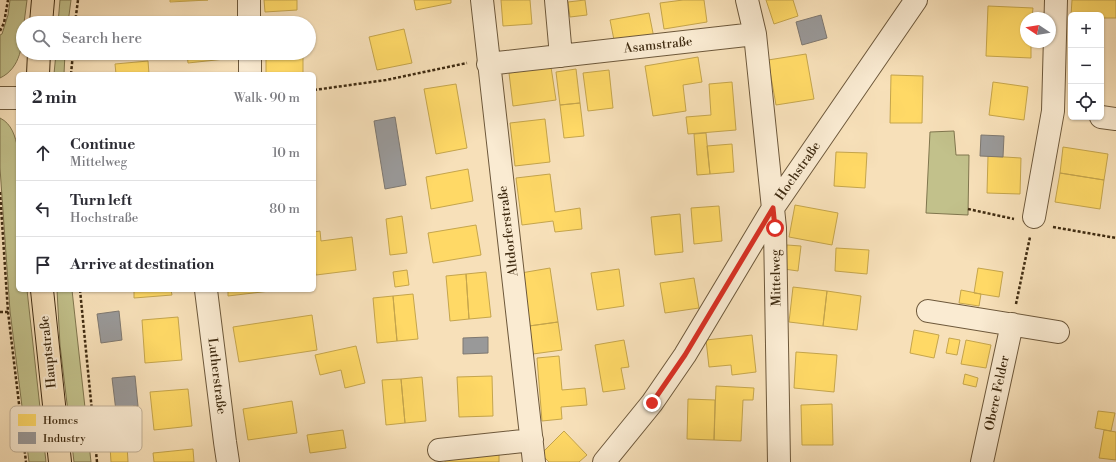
<!DOCTYPE html>
<meta charset="utf-8">
<style>
:root{--surface:#fff;--page:#f7f7f7;--text:#2b2b33;--muted:#7c7c81;--line:#e1e1e2}
body{margin:0;font-family:"Libre Bodoni",serif;background:var(--page);color:var(--text)}
.controls{position:absolute;right:12px;top:12px;display:grid;overflow:hidden;border-radius:6px;box-shadow:0 1px 3px #0004}
.controls button{width:36px;height:36px;display:grid;place-items:center;padding:0;border:0;border-bottom:1px solid var(--line);background:var(--surface);color:var(--text);font:20px sans-serif}
.compass{position:absolute;left:1020px;top:12px;width:36px;height:36px;border-radius:50%;background:var(--surface);box-shadow:0 1px 3px #0004;rotate:282deg}
.stop{position:absolute;width:12px;height:12px;margin:-9px;border:3px solid #d93025;border-radius:50%;background:#fff}
.stop.end{background:#d93025;border-color:#fff;box-shadow:0 1px 4px #0008}
.list{margin:0;padding:0;list-style:none}
h2{display:flex;justify-content:space-between;align-items:center;height:52px;margin:0;padding:0 16px;font-size:17px}
h2 small{font-size:13px;font-weight:400;color:var(--muted)}
.list li{display:grid;grid-template-columns:26px 1fr auto;gap:12px;align-items:center;box-sizing:border-box;height:56px;padding:0 16px;border-top:1px solid var(--line)}
.list b{display:block;font-size:15px;white-space:nowrap}
.list p{margin:0;font-size:13px;white-space:nowrap;color:var(--muted)}
.list em{font-size:13px;font-style:normal;color:var(--muted)}
.icon{flex:none;width:22px;height:22px;fill:none;stroke:currentColor;stroke-width:2;stroke-linecap:round;stroke-linejoin:round}
.map{position:relative;flex:none;width:1116px;height:462px;overflow:hidden}
.search{position:absolute;background:var(--surface);box-shadow:0 1px 3px #0004;left:16px;top:16px;width:300px;height:44px;display:flex;align-items:center;gap:10px;box-sizing:border-box;padding:0 14px;border-radius:22px;color:var(--muted);font-size:15px}
.panel{position:absolute;background:var(--surface);box-shadow:0 1px 3px #0004;left:16px;top:72px;width:300px;height:220px;border-radius:6px}
.map>svg:first-child{display:block}
.green{fill:#c2c18b;stroke:#80764e}
.homes{fill:#ffd966;stroke:#c5a54c}
.industry{fill:#999;stroke:#7e7870}
.lines{fill:none;stroke-linecap:round;stroke-linejoin:round}
.minor-casing{stroke:#6d583b;stroke-width:24}
.major-casing{stroke:#3f2b11;stroke-width:24}
.path{stroke:#3f2b11;stroke-width:2.5;stroke-dasharray:3 2;stroke-linecap:butt}
.minor{stroke:#faebd2;stroke-width:22}
.major{stroke:#f7e0b9;stroke-width:22}
.route{stroke:#d93025;stroke-width:5}
.labels{text-anchor:middle;dominant-baseline:central;stroke-width:4;stroke-linejoin:round;paint-order:stroke}
.street-label{font-size:13px;fill:#3f2b11;stroke:#faebd2}
.key{fill:#faebd2;stroke:#c2b198;stroke-width:1}
.key-label{font-size:11px;fill:#3f2b11}
</style>
<div class="map">
<svg width="1116" height="462" viewBox="0 0 1116 462">
<rect width="100%" height="100%" fill="#f7e0b9"/>
<filter id="stains"><feTurbulence type="fractalNoise" baseFrequency=".005" numOctaves="4"/><feColorMatrix values="0 0 0 0 .2 0 0 0 0 .09 0 0 0 0 .02 0 0 0 .5 -.17"/></filter>
<radialGradient id="worn" r=".72"><stop offset=".6" stop-color="#630" stop-opacity="0"/><stop offset="1" stop-color="#630" stop-opacity=".3"/></radialGradient>
<path class="green" d="M10,0H27L24,23H23C23,44 21,68 0,78V35L2,34L8,15Z
M60,0H71L68,23H58Z
M56,53H65L64,74H54Z
M0,118C12,124 15,136 18,149V290H27L46,462H29L10,311L0,168Z
M954,131L956,155H969L968,215L926,213L930,132Z
M57,290H72L91,462H74L60,345Z"/>
<path class="homes" d="M170,0H208L170,2Z
M264,0H297V10L265,12Z
M414,0H451V3L416,10Z
M501,0H530L532,24L503,26Z
M585,0L587,15L570,17L568,2Z
M683,0H704L707,22L664,29L660,3Z
M766,0H793L798,16L774,24Z
M1072,0H1116V18H1101V15H1071L1070,31Z
M988,6L1033,8L1032,18H1026V42H1031V58L986,56Z
M649,13L654,38L615,45L610,20Z
M404,29L412,63L377,70L369,37Z
M187,53H224L225,59L188,63Z
M266,53H303V74H266Z
M806,54L814,99L776,105L768,60Z
M698,57L702,82L683,85L686,111L653,116L645,66Z
M148,61L149,74H116L115,64Z
M551,67L556,100L513,106L509,73Z
M576,69L580,103L560,105L556,72Z
M609,70L613,108L588,111L583,73Z
M891,75L923,76L922,123H890Z
M732,82L736,130L688,134L686,117L711,115L709,84Z
M993,82L1028,87L1024,120L989,115Z
M456,84L467,148L436,154L424,89Z
M580,103L584,136L564,138L560,105Z
M545,119L550,162L515,166L510,123Z
M706,133L710,174L697,175L694,134Z
M732,144L734,172L710,174L707,146Z
M1063,147L1108,154L1104,180L1060,173Z
M836,152L867,153L865,188L834,186Z
M988,156L1021,158L1020,194L987,193Z
M468,169L473,201L431,209L426,177Z
M1060,173L1104,180L1100,209L1055,202Z
M550,174L555,212L580,208L582,229L555,232L553,221L522,225L516,178Z
M795,205L838,213L832,245L789,237Z
M719,206L722,241L694,244L691,208Z
M680,214L683,252L655,255L651,217Z
M402,216L407,253L390,255L386,219Z
M476,225L481,255L433,263L428,233Z
M320,231L321,241L352,237L356,270L316,275L314,260V232Z
M787,245L801,246L798,271L784,269Z
M836,248L869,250L867,274L835,271Z
M550,268L558,322L529,326L521,273Z
M978,268L1003,272L999,297L974,293Z
M619,269L624,306L597,310L591,273Z
M407,270L409,285L395,287L393,272Z
M486,272L491,317L469,319L466,274Z
M466,274L469,319L450,321L446,276Z
M694,278L699,308L665,313L660,283Z
M793,287L827,291L823,326L789,322Z
M134,290H171L172,295L134,298Z
M228,290H270V291L228,296Z
M961,290L981,294L979,306L959,303Z
M827,291L861,296L857,330L823,326Z
M413,294L418,339L397,341L393,296Z
M393,296L397,341L377,343L373,298Z
M312,315L317,350L239,362L233,327Z
M178,317L182,360L145,363L142,320Z
M558,322L562,350L533,354L529,326Z
M914,330L939,335L934,358L910,353Z
M752,335L756,372L732,375L731,365L709,367L706,340Z
M949,338L960,340L957,355L946,353Z
M624,340L629,367L621,368L625,389L603,392L595,345Z
M966,340L991,345L986,368L961,364Z
M356,346L365,383L345,388L341,370L320,375L315,355Z
M796,352L837,355L834,392L794,388Z
M559,356L562,390L585,388L587,405L561,407L562,419L542,421L537,358Z
M965,374L978,378L976,387L963,384Z
M492,376L493,416L459,417L457,377Z
M422,377L426,421L405,423L401,379Z
M401,379L405,423L386,425L382,380Z
M716,386L754,388L753,400H743L741,441L714,440Z
M188,389L192,426L154,430L150,392Z
M688,399L715,400L714,440L687,439Z
M292,401L297,433L248,440L243,409Z
M832,404L833,445H802L801,405Z
M1098,411L1115,413L1111,431L1095,428Z
M343,430L346,448L310,453L307,435Z
M1104,430L1116,432V460L1099,458Z
M564,431L587,455L579,462H549L541,454Z
M127,445L128,462H111L110,446Z
M193,449L194,462H154L153,453Z
M499,450V462H445V454Z"/>
<path class="industry" d="M821,15L827,38L802,45L796,22Z
M395,117L406,185L385,189L374,121Z
M981,135L1004,136L1003,157L980,156Z
M119,311L122,340L101,343L97,314Z
M488,337V353L463,354V338Z
M135,376L138,406H133L136,434L119,436L112,378Z"/>
<g class="lines">
<g class="minor-casing">
<path id="minor" d="M249,0V23
M482,0L534,462
M556,0L561,56
M747,0L755,34L775,228L779,462
M250,53V74
M488,64L755,34
M0,98H18
M1101,117L1116,119
M1034,217L1053,111L1056,0
M206,290L225,442L228,462
M928,311L1058,332
M439,450L532,440
M604,462L652,403L685,355L773,208L916,0
M982,462L1012,324"/>
</g>
<g class="major-casing">
<path id="major" d="M41,23L43,0
M38,74L39,53
M42,290L60,462"/>
</g>
<path class="path" d="M75,23L78,0
M0,31L4,23L8,0
M71,74L73,53
M314,90L386,80L467,63
M0,192L8,312L26,462
M968,209L1014,219
M1053,227L1116,238
M80,290L97,462
M1016,304L1030,237
M0,312H8"/>
<use href="#minor" class="minor"/>
<use href="#major" class="major"/>
</g>
<g class="lines">
<path class="route" d="M652,403L685,355L773,208L775,228"/>
</g>
<g class="labels">
<g class="street-label">
<text transform="translate(658 45) rotate(-6)">Asamstraße</text>
<text transform="translate(798 171) rotate(-55)">Hochstraße</text>
<text transform="translate(508 231) rotate(-97)">Altdorferstraße</text>
<text transform="translate(776 278) rotate(-91)">Mittelweg</text>
<text transform="translate(48 352) rotate(-96)">Hauptstraße</text>
<text transform="translate(217 376) rotate(83)">Lutherstraße</text>
<text transform="translate(997 393) rotate(-78)">Obere Felder</text>
</g>
</g>
<rect x="10" y="406" width="132" height="46" rx="6" class="key"/>
<rect x="18" y="414" width="18" height="12" fill="#ffd966"/>
<rect x="18" y="432" width="18" height="12" fill="#999"/>
<g class="key-label">
<text x="43" y="424">Homes</text>
<text x="43" y="442">Industry</text>
</g>
<rect width="100%" height="100%" filter="url(#stains)"/>
<rect width="100%" height="100%" fill="url(#worn)"/>
</svg>
<div class="controls">
<button>+</button>
<button>−</button>
<button><svg class="icon" aria-label="locate" viewBox="0 0 24 24"><circle cx="12" cy="12" r="6"/><path d="M12 2v4M12 18v4M2 12h4M18 12h4"/></svg></button>
</div>
<svg class="compass" viewBox="-18 -18 36 36"><path d="M0-13l5 13h-10z" fill="#e53935"/><path d="M0 13l5-13h-10z" fill="#7c7c81"/></svg>
<div class="stop" style="left:775px;top:228px"></div>
<div class="stop end" style="left:652px;top:403px"></div>
<div class="search"><svg class="icon" aria-label="search" viewBox="0 0 24 24"><circle cx="10" cy="10" r="6"/><path d="M15 15l6 6"/></svg>Search here</div>
<section class="panel">
<h2>2 min<small>Walk · 90 m</small></h2>
<ul class="list">
<li><svg class="icon" aria-label="ahead" viewBox="0 0 24 24"><path d="M12 20V5M6 11l6-6 6 6"/></svg><div><b>Continue</b><p>Mittelweg</p></div><em>10 m</em></li>
<li><svg class="icon" aria-label="left" viewBox="0 0 24 24"><path d="M17 20v-9H6M10 6l-5 5 5 5"/></svg><div><b>Turn left</b><p>Hochstraße</p></div><em>80 m</em></li>
<li><svg class="icon" aria-label="arrive" viewBox="0 0 24 24"><path d="M6 21V4h12l-3 4 3 4H6"/></svg><div><b>Arrive at destination</b></div></li>
</ul>
</section>
</div>
